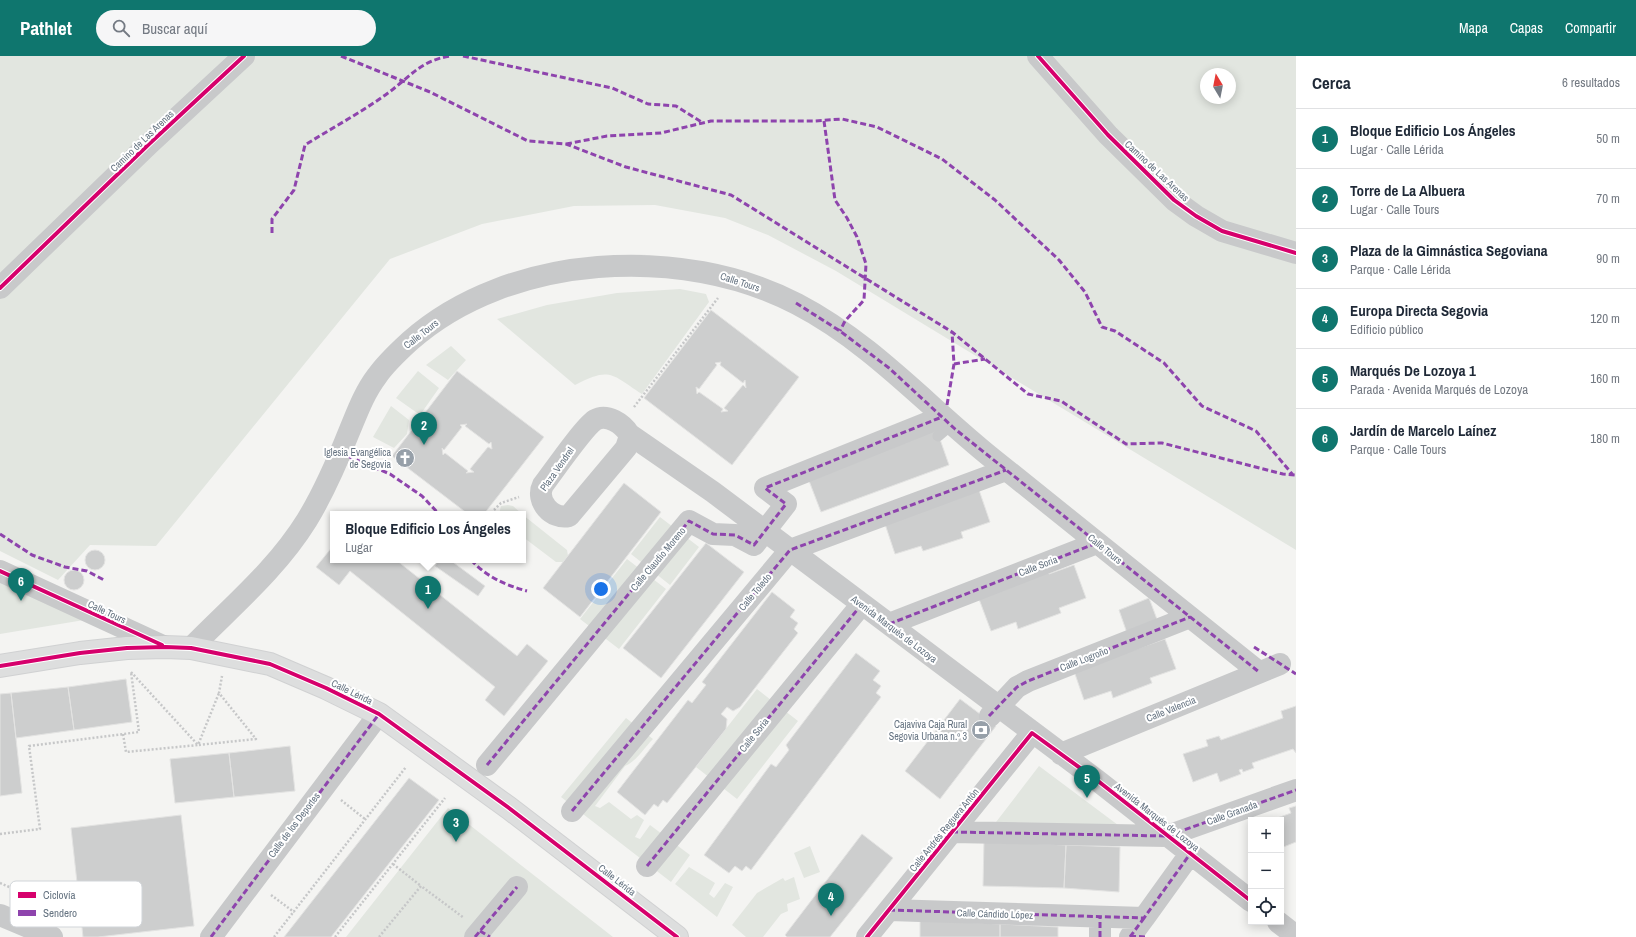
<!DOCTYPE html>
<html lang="es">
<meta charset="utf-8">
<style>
:root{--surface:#fff;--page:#f6f6f7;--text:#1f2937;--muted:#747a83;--line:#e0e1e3;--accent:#0f766e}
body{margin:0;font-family:"Archivo Narrow",sans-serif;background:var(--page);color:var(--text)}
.controls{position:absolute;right:12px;bottom:12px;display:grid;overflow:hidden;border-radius:0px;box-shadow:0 2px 10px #0003}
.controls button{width:36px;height:36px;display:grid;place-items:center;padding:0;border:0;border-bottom:1px solid var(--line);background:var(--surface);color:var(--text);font:20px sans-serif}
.compass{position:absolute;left:1200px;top:12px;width:36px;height:36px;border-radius:50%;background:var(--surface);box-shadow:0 2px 10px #0003;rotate:350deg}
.you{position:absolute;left:601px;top:533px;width:14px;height:14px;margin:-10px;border:3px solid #fff;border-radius:50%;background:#1a73e8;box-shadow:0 0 0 6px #1a73e833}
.badge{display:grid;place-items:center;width:26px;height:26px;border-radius:50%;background:var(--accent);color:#fff;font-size:13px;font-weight:700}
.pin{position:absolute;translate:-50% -33px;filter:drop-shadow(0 1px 2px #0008)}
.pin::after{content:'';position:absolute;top:21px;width:14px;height:12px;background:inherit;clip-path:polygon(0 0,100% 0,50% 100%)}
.popup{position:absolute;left:330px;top:455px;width:196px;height:52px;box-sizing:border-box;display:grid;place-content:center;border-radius:0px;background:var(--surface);filter:drop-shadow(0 1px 3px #0005);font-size:13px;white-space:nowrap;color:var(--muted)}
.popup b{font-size:15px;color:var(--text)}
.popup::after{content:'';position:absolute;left:50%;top:100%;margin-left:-8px;border:8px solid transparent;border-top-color:var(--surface)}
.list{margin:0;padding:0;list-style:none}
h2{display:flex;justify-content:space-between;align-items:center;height:52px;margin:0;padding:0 16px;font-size:17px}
h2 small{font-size:13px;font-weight:400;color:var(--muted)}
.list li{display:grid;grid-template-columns:26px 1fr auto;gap:12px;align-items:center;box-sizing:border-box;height:60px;padding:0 16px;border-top:1px solid var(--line)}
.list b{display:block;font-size:15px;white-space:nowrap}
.list p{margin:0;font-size:13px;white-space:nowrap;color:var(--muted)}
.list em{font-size:13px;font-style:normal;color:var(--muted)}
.icon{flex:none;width:22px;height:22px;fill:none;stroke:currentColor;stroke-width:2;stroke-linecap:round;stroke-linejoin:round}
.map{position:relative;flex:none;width:1296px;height:881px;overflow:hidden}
header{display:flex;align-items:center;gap:24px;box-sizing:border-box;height:56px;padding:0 20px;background:var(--accent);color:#fff}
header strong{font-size:19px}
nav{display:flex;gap:22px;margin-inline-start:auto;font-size:14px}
.search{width:280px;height:36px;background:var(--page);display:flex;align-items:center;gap:10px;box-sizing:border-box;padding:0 14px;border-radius:22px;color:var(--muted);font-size:15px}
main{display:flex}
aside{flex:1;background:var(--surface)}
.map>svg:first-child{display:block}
.green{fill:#e2e6e0;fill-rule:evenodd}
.building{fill:#cdcece;stroke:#e3e3e2;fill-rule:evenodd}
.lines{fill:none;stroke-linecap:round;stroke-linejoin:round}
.secondary-casing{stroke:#d0d1d2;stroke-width:24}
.path{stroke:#c6c7c8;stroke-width:2.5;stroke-dasharray:2 2;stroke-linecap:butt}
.lane{stroke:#c8c9ca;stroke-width:11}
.street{stroke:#c8c9ca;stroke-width:22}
.secondary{stroke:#dddede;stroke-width:22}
.quiet{stroke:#8e44ad;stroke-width:3;stroke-dasharray:6 3;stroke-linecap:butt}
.cycleway-casing{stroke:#fff;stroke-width:6}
.cycleway{stroke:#d6006c;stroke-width:4}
.labels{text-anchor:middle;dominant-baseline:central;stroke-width:4;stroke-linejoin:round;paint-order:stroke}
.street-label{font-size:10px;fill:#657381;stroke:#fff}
.poi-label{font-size:10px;fill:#657381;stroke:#fff;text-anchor:end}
.key{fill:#fff;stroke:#d1d5d9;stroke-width:1}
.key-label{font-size:11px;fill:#657381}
</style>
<header>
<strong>Pathlet</strong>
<div class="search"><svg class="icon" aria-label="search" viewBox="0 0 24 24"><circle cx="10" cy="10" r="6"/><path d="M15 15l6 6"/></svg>Buscar aquí</div>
<nav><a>Mapa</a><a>Capas</a><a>Compartir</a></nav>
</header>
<main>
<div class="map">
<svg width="1296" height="881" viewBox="0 0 1296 881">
<rect width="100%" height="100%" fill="#f4f4f2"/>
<path class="green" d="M0,0H1296V494L836,215L768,179L725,162L655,149L574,150L482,168L390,203L156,490L90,489L58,524L0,495ZM1206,18H1230V42H1206Z
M680,233L706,238L709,246L642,338C612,319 611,310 575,329L497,263L547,249L617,237Z
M451,290L466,304L448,324L426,309Z
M418,315L439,332L420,359L396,342Z
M391,350L409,364L407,378L394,392L373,381Z
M508,449L513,450L522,458H499L501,450Z
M523,459L567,494L568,500L563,506H556L523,481Z
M660,461L699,491L670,529L631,498Z
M627,503L666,533L619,593L580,563Z
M0,526L84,564L0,578Z
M757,633L798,665L737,743L696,711Z
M626,662L653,683C644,692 637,705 625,710L595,750L600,752L609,746L631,763L637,759L644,764L635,781L640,783L650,769L690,799L671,826L561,741Z
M1039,710L1118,769L993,770Z
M448,752L613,881H346Z
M810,790L820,816L804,822L794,797Z
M689,811L715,827L709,838L714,842L725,827L733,831L717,861L675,828Z
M794,821L800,843L787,848L788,855L781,858L763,881H746L732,869L757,837L783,822L785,825Z"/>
<path class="building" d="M711,254L799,321L732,409L644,342ZM721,306L720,309L743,327L745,324L746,332L743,329L724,352L728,355L721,356L723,353L699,336L697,338L696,331L699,333L717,309L715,307Z
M457,315L544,381L484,458H468L392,400ZM467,368L465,370L489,388L491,386L492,393L488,391L470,413L474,416L466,417L468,415L445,397L443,399L442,392L444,394L462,371L460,369Z
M935,369L949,409L821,456L806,417Z
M624,427L661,456L580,561L543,532Z
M979,434L990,466L961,476L963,482L923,495L921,490L895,498L885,468Z
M706,487L744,516L661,622L623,592Z
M333,490V504H396L517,600L527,588L548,605L504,660L485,644L495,631L350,515L339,529L316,511Z
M85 504a10 10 0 1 1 20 0a10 10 0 1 1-20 0Z
M439,504H450L485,530L478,540L435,510Z
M1074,509L1086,542L1059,552L1061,557L1018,573L1016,566L991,575L979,543L1045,512L1049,518Z
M64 524a10 10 0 1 1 20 0a10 10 0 1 1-20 0Z
M772,536L795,554L790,561L798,567L794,573L798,577L740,651L733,655L727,651L721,658L727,663L726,673L667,747L663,744L658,751L654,748L645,759L617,736L688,644L692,647L706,629L702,626Z
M1149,542L1158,566L1127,577L1119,554Z
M1165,583L1176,613L1150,622L1152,627L1113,642L1111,635L1084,644L1074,615Z
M856,597L880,615L873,624L881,630L876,637L881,641L751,814L746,810L742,815L735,810L729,817L704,799L771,708L776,711L789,694L786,689Z
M126,623L132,666L74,674L68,631Z
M68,631L74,674L16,682L11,637Z
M11,637L22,737L0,740V638Z
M960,643L996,670L940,743L905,715Z
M1296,650V697L1293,693L1252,707L1254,712L1243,716L1242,713L1239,714L1241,718L1220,726L1217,717L1193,726L1183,698L1208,690L1206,684L1219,680L1221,684L1283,662L1281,655Z
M290,690L295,735L234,741L229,697Z
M229,697L234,741L175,747L170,703Z
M409,722L439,744L331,881H284Z
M1296,750V786L1281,792V764H1272L1291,757L1289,752Z
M181,759L194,870L98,881H83L71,772Z
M862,778L893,802L830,881H787L785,879Z
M984,785L1066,789L1064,832L983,830Z
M1066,789L1120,791L1119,836L1064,832Z
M920,864L1000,868V881H920Z
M1000,868L1058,871V881H1000Z"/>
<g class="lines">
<g class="secondary-casing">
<path id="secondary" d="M0,610L80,597L127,592L165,591L191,592L270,608L326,632L379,658L509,752L677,881"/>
</g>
<path class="path" d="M634,351L718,242
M494,458V454L501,447L519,441
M131,616L198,689L256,683L219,637L222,620
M123,678L126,696L198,689L219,637
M341,744L365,763
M0,778L40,773L29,690L139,676L131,616
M393,808L421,830
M0,827L23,837L32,848
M271,839L294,856
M274,881L406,711
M335,881L445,742
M379,881L421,830L464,862"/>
<path class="lane" d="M938,380L951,369L953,365"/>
<path class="street" d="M1038,0L1108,79L1174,144L1196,160L1222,175L1296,197
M0,232L149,88L244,0
M629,378V383L626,392L569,460C552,464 535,445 543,429C553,416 584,371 595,364C607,357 623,368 629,378L713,436L1098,725L1251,845
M0,515L165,591
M889,568L1097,487
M191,592C231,551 276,514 307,464C324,436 337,406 349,376C357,357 364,337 377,320C386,307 398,296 410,285C509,197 683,188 797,248C872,287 928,351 993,403C1082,475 1170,545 1259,616
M990,660L1017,631L1028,625L1190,561
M1061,698L1280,608
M487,709L689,465L713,478L735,479L754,489L786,448L765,432L942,361
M572,755L790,494L1006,414
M952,776L1167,780L1296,734
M647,810L862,548
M889,854L1144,862L1190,798
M0,859L52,881
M1278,866L1296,880
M211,881L379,658
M475,881L517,831
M867,881L1032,677
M1100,881V862
M1130,881L1144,862"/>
<use href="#secondary" class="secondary"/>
<path class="quiet" d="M341,0L430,36L528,85L566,88L626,111L731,139L952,276L1028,338L1061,345L1126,388L1162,387L1283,418L1296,419
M463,0L612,32L648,48L676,50L703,67
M824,65L835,144L847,162L857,181L866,208L864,244L845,265L840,275
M566,88L607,80L661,77L711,65H815L842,63L877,71L942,103L995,144L1059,204L1085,236L1102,271L1115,275L1164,307L1202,350L1256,375L1293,419
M272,177V163L294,134L305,89C332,72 362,56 388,37C411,20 420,5 450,0
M796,247L840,275L889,312L955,373L1259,616
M954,308L985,303
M947,349L954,308L952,276
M340,397L390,418L422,440L439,458
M0,478L32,499L65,511L87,515L104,524
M471,504C487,521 505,529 527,535
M889,568L1097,487
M1254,591L1296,618
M989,660L1017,631L1028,625L1190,561
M487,709L689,465L713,478L735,479L754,489L786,448L765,432L942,361
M572,755L790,494L1006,414
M952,776L1167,780L1296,734
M647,810L862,548
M889,854L1144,862L1190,798
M480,875L490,881
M1130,880L1146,881
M211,881L379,658
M475,881L517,831
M1100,881V862
M1130,881L1144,862"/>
<g class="cycleway-casing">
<path id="cycleway" d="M1038,0L1108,79L1174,144L1196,160L1222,175L1296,197
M0,232L149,88L244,0
M0,515L162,589
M0,610L80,597L127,592L165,591L191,592L270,608L326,632L379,658L509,752L677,881
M867,881L1032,677L1098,725L1251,845"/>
</g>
<use href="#cycleway" class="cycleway"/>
</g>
<defs>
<g id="church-disc" transform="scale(1)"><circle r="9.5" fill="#97a0a9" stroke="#fff"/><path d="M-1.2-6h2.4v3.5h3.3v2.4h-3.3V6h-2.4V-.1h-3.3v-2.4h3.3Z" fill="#fff"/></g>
<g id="bank-disc" transform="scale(1)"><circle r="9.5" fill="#97a0a9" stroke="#fff"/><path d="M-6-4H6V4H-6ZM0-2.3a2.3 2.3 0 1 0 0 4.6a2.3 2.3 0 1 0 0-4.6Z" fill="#fff"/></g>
</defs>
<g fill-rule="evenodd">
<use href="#church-disc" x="405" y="402"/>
<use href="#bank-disc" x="981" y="674"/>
</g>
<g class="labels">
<g class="street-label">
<text transform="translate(142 85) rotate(-44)">Camino de Las Arenas</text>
<text transform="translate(1157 115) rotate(43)">Camino de Las Arenas</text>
<text transform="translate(740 226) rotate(18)">Calle Tours</text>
<text transform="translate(421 278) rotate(-38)">Calle Tours</text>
<text transform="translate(557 413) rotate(-55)">Plaza Vendrel</text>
<text transform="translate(1105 493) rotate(39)">Calle Tours</text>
<text transform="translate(658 503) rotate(-50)">Calle Claudio Moreno</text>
<text transform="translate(1038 510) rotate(-21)">Calle Soria</text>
<text transform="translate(755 536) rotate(-50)">Calle Toledo</text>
<text transform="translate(107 556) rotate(25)">Calle Tours</text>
<text transform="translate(894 573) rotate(37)">Avenida Marqués de Lozoya</text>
<text transform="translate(1084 603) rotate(-21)">Calle Logroño</text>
<text transform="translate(352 636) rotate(26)">Calle Lérida</text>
<text transform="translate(1171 653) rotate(-22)">Calle Valencia</text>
<text transform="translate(754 679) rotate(-51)">Calle Soria</text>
<text transform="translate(1232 757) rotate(-20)">Calle Granada</text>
<text transform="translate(1157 761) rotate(38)">Avenida Marqués de Lozoya</text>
<text transform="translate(294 769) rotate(-53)">Calle de los Deportes</text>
<text transform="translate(944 774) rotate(-51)">Calle Andrés Reguera Antón</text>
<text transform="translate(617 824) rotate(38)">Calle Lérida</text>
<text transform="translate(995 858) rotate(2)">Calle Cándido López</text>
</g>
<g class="poi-label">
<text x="391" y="396">Iglesia Evangélica<tspan x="391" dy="12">de Segovia</tspan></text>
<text x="967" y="668">Cajaviva Caja Rural<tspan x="967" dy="12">Segovia Urbana n.º 3</tspan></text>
</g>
</g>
<rect x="10" y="825" width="132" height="46" rx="6" class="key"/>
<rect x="18" y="836" width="18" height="6" fill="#d6006c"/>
<rect x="18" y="854" width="18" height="6" fill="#8e44ad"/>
<g class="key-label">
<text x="43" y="843">Ciclovía</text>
<text x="43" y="861">Sendero</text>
</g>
</svg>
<div class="controls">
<button>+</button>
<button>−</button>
<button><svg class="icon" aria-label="locate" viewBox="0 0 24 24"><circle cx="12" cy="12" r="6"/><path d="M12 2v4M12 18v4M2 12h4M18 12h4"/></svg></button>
</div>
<svg class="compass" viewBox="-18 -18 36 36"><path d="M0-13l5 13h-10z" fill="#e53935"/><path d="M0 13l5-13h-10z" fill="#747a83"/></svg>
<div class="you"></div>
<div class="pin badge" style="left:428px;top:553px">1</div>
<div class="popup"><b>Bloque Edificio Los Ángeles</b>Lugar</div>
<div class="pin badge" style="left:424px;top:389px">2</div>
<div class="pin badge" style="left:456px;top:786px">3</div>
<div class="pin badge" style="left:831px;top:860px">4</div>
<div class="pin badge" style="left:1087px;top:742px">5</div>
<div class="pin badge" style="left:21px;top:545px">6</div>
</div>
<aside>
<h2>Cerca<small>6 resultados</small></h2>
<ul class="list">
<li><span class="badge">1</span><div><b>Bloque Edificio Los Ángeles</b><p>Lugar · Calle Lérida</p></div><em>50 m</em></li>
<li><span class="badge">2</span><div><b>Torre de La Albuera</b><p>Lugar · Calle Tours</p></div><em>70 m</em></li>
<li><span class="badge">3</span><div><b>Plaza de la Gimnástica Segoviana</b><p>Parque · Calle Lérida</p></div><em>90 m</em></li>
<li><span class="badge">4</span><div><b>Europa Directa Segovia</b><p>Edificio público</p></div><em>120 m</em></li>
<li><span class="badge">5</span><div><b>Marqués De Lozoya 1</b><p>Parada · Avenida Marqués de Lozoya</p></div><em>160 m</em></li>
<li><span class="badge">6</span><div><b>Jardín de Marcelo Laínez</b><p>Parque · Calle Tours</p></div><em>180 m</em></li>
</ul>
</aside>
</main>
